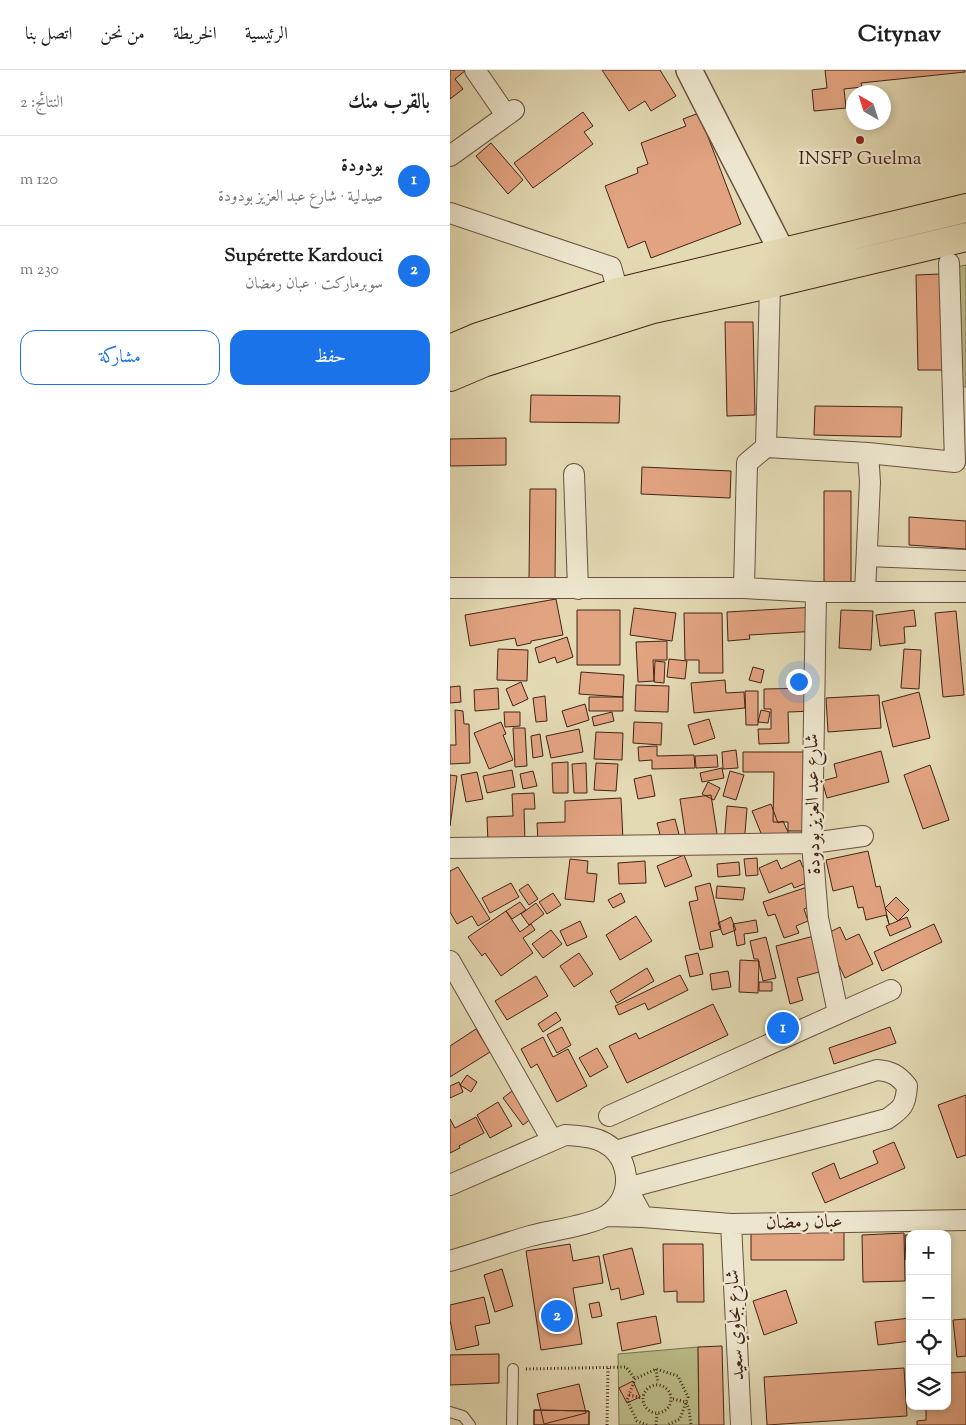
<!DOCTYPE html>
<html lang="ar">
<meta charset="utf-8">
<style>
:root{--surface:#fff;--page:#f6f6f6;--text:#202124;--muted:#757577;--line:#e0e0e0;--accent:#1a73e8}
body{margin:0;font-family:"Sorts Mill Goudy",Amiri,serif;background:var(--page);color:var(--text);direction:rtl}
.controls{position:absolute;right:15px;bottom:15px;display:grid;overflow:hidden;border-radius:10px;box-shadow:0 2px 8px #0003}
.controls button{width:45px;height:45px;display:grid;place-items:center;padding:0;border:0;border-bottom:1px solid var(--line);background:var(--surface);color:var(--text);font:25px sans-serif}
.compass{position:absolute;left:396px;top:15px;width:45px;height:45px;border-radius:50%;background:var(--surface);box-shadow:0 2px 8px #0003;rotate:321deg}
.you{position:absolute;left:348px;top:611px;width:18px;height:18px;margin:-12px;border:4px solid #fff;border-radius:50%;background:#1a73e8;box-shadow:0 0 0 8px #1a73e833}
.badge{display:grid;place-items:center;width:32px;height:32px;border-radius:50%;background:var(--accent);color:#fff;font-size:16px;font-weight:700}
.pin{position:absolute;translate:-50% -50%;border:2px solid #fff;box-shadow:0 1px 5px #0006}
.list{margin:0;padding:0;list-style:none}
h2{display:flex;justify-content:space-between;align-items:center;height:65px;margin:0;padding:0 20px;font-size:21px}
h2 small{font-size:16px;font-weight:400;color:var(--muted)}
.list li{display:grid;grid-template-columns:32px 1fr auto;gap:15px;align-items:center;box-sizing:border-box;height:90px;padding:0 20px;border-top:1px solid var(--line)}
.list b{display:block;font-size:19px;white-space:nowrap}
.list p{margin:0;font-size:16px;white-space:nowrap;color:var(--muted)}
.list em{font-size:16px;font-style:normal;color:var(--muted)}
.actions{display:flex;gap:10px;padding:15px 20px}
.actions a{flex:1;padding:11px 0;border:1px solid var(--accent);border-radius:15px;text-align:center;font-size:18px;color:var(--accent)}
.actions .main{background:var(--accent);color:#fff}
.icon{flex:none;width:28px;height:28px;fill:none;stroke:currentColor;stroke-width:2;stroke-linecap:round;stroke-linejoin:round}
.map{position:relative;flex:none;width:516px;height:1355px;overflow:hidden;direction:ltr}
header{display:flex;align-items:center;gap:30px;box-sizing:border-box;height:70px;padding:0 25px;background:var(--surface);border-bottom:1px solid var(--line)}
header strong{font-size:24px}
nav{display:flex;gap:28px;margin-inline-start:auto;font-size:18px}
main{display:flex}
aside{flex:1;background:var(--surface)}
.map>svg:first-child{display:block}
.green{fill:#bbbd88;stroke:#7e704f}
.building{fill:#e2a380;stroke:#422316}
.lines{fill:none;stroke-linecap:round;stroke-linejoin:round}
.service-casing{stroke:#6a503d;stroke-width:12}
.minor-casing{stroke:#6a503d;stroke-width:22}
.tertiary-casing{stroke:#6a503d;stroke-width:28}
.trunk-casing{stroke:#422316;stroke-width:30}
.path{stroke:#422316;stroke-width:3;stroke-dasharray:1 2.5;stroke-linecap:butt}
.service{stroke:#ede6ce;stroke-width:10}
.minor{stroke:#ede6ce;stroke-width:20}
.tertiary{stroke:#ede6ce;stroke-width:25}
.trunk{stroke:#e3d9b3;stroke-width:28}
.poi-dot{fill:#8f2418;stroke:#ede6ce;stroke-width:2}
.labels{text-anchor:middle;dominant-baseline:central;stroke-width:4.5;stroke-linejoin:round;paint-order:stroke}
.poi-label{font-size:19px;fill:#422316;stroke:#ede6ce}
.street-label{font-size:19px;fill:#422316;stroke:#ede6ce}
</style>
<header>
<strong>Citynav</strong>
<nav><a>الرئيسية</a><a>الخريطة</a><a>من نحن</a><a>اتصل بنا</a></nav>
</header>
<main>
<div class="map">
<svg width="516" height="1355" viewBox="0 0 516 1355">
<rect width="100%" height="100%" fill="#e3d9b3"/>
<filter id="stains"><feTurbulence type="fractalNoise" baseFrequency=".004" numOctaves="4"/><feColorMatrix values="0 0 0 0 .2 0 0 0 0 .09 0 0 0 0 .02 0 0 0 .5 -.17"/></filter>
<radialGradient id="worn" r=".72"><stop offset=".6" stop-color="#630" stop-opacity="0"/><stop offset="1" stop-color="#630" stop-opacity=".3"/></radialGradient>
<path class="green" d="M516,195V317H512L505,197Z
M248,1277L249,1355H169L168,1284Z"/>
<path class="building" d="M0,0H16L5,9L13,19L0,29Z
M152,0H210L226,26L201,41L195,31L179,41Z
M375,0H515V2L411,13L412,17L394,19L396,38L364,41L362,20L377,18Z
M133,42L143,56L134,62L143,74L83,118L64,93Z
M249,43L291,154L201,188L195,171L178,178L155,116L188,103L187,98L198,94L191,73L236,56L233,49Z
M41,73L73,110L58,124L26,86Z
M490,204L493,300H468L466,205Z
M275,252H303L305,345L277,346Z
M81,325L170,326L169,353L80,352Z
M365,336L452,337L451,367L364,365Z
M56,368V395L0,396V369Z
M192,397L281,401L280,428L191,424Z
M80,419H106L105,510L79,509Z
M374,421H401V513L374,514Z
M459,447L516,451V479L459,475Z
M106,529L113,565L81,571V573L67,576L65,568L20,576L15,545Z
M366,537L368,561L299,565L300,569L278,571L277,542Z
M184,538L226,543L222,571L180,565Z
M127,540H170V595H127Z
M391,540L423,541L421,580L389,578Z
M464,540L466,556L454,557L455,573L430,576L426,545Z
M506,541L514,625L493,627L485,543Z
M234,543H272L273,603H249V590H235Z
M117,567L123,587L107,593L105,587L89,593L85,578Z
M217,571V590H203L204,611L188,612L186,572Z
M48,579L78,580L77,611L47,610Z
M454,579L471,580L469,619L451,618Z
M219,589L237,591L235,609L217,607Z
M205,591L215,592L214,613L204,612Z
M303,597L314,600L311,613L299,610Z
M131,602L174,605L173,627L129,624Z
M275,610L276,623L294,622L295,638L244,643L241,613Z
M71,612L78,629L63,636L56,619Z
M186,615L219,616L218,642L185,641Z
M10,616L11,632L0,633V617Z
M48,618L49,639L25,641L24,620Z
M364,618L365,641L338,642L339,673L309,674L308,659H321V639H314V619Z
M295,621H308V655H296Z
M469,622L480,668L443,677L432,632Z
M429,625L431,658L378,662L376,628Z
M95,626L97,651L86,652L83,628Z
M139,627H173V641H139Z
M135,634L139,650L117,657L112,641Z
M5,640L13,641L14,654H19L20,693L0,694V675H6Z
M311,640L320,642L318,653L308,652Z
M54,642H70V656L55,657Z
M162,642L164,651L144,656L142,647Z
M259,649L265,668L244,675L238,655Z
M51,652L56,664L53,665L63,690L39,699L24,663Z
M184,652L212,653L211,675L183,673Z
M63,658H75L77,696L65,697Z
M129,659L133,682L101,688L96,666Z
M146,662L173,663L172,690L144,689Z
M90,664L93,686L83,688L81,666Z
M207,676V686L244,685L245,698L202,699V690L189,691L188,677Z
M286,680L288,698L273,699L272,682Z
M431,681L439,712L377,728L372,711L387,707L384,694Z
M293,682H355L354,761H338V752H323L324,702H293Z
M267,685L268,697L246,698L245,686Z
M118,692V723H103L102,693Z
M136,693L137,723H124L122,694Z
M146,693L168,694L166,721L144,720Z
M480,695L499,750L473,759L454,705Z
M272,698L274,708L252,712L250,703Z
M62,700L65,717L37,723L33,706Z
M83,701L87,716L73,719L70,704Z
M280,701L294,705L286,730L273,726Z
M27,702L33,729L16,732L11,705Z
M0,705L7,706L0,756Z
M201,705L205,726L188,729L184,709Z
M258,712L270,718L264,730L252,724Z
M84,723L85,739H74L75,772L38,774L37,747L63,746L62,724Z
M261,725L268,770L236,769L230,729Z
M171,728L173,770L88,772L87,753L115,752V731Z
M321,734L328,753L333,751L339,764L315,773L302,741Z
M277,736L297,738L294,776L274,775Z
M225,749L230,768L212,772L207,753Z
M418,781L426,817L430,816L439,854L436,845L416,850L413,837L408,838L403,816L383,821L376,790Z
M234,785L242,806L215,817L207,796Z
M307,788L308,805L296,806L294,789Z
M120,789L138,791L137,803L147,804L144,832L115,829Z
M327,790L331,799L350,790L359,812L344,818L342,813L319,823L309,798Z
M195,791L196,813L169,814L168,793Z
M289,792L290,805L268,807L267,794Z
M8,797L40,849L28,856L22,846L7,854L0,842V801Z
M61,813L69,827L40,843L32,828Z
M260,813L271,859L260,862L263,877L250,880L239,832L248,830L245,817Z
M78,814L88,829L79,835L69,820Z
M267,816L295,818L293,830L266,828Z
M357,817L363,835L354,839L358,851L346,856L349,863L334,868L325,844L318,846L313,832Z
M103,823L111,835L97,844L89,832Z
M171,823L175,832L163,838L158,830Z
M446,827L459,840L448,851L435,838Z
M70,832L76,840L62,849L56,841Z
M86,833L94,844L79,855L71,844Z
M56,841L70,862L81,854L85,860L73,868L83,883L51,906L35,883L32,886L18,867Z
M186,846L202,871L170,890L156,865Z
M281,847L286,860L273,865L268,853Z
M457,847L461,857L440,866L436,856Z
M306,850L308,862L294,864L295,874L287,876L283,854Z
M130,851L137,867L117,876L110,861Z
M484,854L492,872L432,901L424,882Z
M390,857L396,870L409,864L423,894L395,908L374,865Z
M101,860L112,874L93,888L82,874Z
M364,866L373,901L347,908L353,930L340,934L326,876Z
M316,867L326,908L313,911L308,889H304L300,871Z
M129,883L143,904L124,917L110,896Z
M248,883L253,904L240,907L235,886Z
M290,890L309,891L308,923L289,922Z
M197,898L204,911L167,933L160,921Z
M278,901L281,917L262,920L260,904Z
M230,905L238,920L198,940L195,933L169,945L165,936Z
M86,906L98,926L57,950L45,931Z
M309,912H322V921H309Z
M263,934L278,965L177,1013L159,976L186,963L189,969Z
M106,942L111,950L93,962L88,954Z
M112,957L121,975L107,983L97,965Z
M440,957L446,973L384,994L379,978Z
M26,959L40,982L0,1007V976Z
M93,967L103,987L118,979L137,1016L107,1032L87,994L81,998L71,979Z
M147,978L158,997L140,1007L129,988Z
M17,1005L27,1012L21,1022L10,1015Z
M9,1012L13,1022L0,1028V1016Z
M71,1014L91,1041L73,1055L53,1028Z
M516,1025V1085L507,1088L488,1035Z
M48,1032L62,1056L40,1068L27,1045Z
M26,1047L34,1063L9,1076L10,1078L0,1083V1049L5,1058Z
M444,1072L455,1098L375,1133L362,1103L384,1093L390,1109L428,1093L423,1081Z
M394,1162V1190H301V1163Z
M454,1163L455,1211L413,1212L412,1165Z
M455,1165H460V1189L456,1190Z
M120,1174L123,1191L149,1186L153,1213L123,1218L132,1274L91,1280L76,1181Z
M213,1174H253L254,1232H227V1221L214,1222Z
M182,1178L194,1224L171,1230L169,1218L161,1220L153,1185Z
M52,1199L63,1236L45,1242L34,1205Z
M336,1220L347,1253L314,1265L303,1231Z
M34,1227L40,1253L25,1256L29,1275L6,1280L0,1250V1235Z
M149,1232L152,1246L142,1248L139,1234Z
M206,1246L211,1273L172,1281L167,1253Z
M460,1248V1271L428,1275L425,1252Z
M516,1249V1286L507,1287L503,1250Z
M272,1276L274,1355H249L248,1277Z
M49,1284V1313L0,1315V1285Z
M454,1298L457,1346L317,1355L314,1307Z
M516,1302V1355H467V1351L476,1350V1336H497V1303Z
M183,1311L190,1327L177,1333L169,1318Z
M129,1314L136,1343L94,1354L87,1324Z
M84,1340L139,1341V1355H84Z
M84,1340L139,1341V1355H84Z"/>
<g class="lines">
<g class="service-casing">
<path id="service" d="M0,1342L13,1346L20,1355
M62,1355L63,1299"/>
</g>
<g class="minor-casing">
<path id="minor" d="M25,0L56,45
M0,86L64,40
M0,143L161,197L168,222
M316,377L320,214
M124,404L128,519
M417,486L516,490
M0,518H294L366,522H516
M294,518L297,393L316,377L418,383L505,392L499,193
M366,522L362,773L368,848L388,943
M415,522L420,412L418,383
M0,778L362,773L413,766
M0,891L102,1070
M159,1046L441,920
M0,1115L115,1065C138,1066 159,1068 171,1089C181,1110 176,1132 157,1145C143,1155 98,1161 80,1166C53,1174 27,1183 0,1191
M156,1146L193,1147L177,1118L437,1049C452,1039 456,1035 457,1016C448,1005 441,1001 427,1000L166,1081
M193,1147L281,1154L516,1150
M281,1154L291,1355"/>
</g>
<g class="tertiary-casing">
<path id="tertiary" d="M239,0L332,182"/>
</g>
<g class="trunk-casing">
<path id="trunk" d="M0,279L28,267L168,222L516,138
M0,307L33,293L203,239L320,214L516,167"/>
</g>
<path class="path" d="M76,1299L176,1297L185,1309
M206,1299L208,1313
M193 1329a14 14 0 1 1 28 0a14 14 0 1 1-28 0Z
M179,1325L192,1328
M223,1329L236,1332L239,1340L241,1355
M157,1355L158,1297
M197,1355L187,1351L177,1330L185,1309L206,1299L228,1306L238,1327L230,1349L217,1355
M206,1355L207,1344"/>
<use href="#service" class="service"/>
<use href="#minor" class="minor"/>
<use href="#tertiary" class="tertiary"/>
<use href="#trunk" class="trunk"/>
</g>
<circle class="poi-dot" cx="410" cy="70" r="5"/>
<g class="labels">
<g class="poi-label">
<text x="410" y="89">INSFP Guelma</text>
</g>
<g class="street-label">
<text transform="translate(364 734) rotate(-91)">شارع عبد العزيز بودودة</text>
<text transform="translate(354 1153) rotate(-1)">عبان رمضان</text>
<text transform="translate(286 1255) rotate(-93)">شارع بجاوي سعيد</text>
</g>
</g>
<rect width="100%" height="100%" filter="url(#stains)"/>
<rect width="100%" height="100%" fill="url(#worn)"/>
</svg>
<div class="controls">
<button>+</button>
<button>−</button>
<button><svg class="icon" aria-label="locate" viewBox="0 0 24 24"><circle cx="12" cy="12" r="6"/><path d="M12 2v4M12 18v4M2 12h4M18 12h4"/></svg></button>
<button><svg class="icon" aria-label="layers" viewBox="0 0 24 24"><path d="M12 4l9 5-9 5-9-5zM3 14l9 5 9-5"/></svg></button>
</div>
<svg class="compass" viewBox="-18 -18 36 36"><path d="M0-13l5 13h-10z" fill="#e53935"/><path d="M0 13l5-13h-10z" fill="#757577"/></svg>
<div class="you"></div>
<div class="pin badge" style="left:333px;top:958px">1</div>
<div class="pin badge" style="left:107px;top:1246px">2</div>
</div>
<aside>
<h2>بالقرب منك<small>النتائج: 2</small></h2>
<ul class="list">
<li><span class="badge">1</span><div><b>بودودة</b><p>صيدلية · شارع عبد العزيز بودودة</p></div><em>120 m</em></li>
<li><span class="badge">2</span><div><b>Supérette Kardouci</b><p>سوبرماركت · عبان رمضان</p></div><em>230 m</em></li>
</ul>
<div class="actions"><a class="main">حفظ</a><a>مشاركة</a></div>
</aside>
</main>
